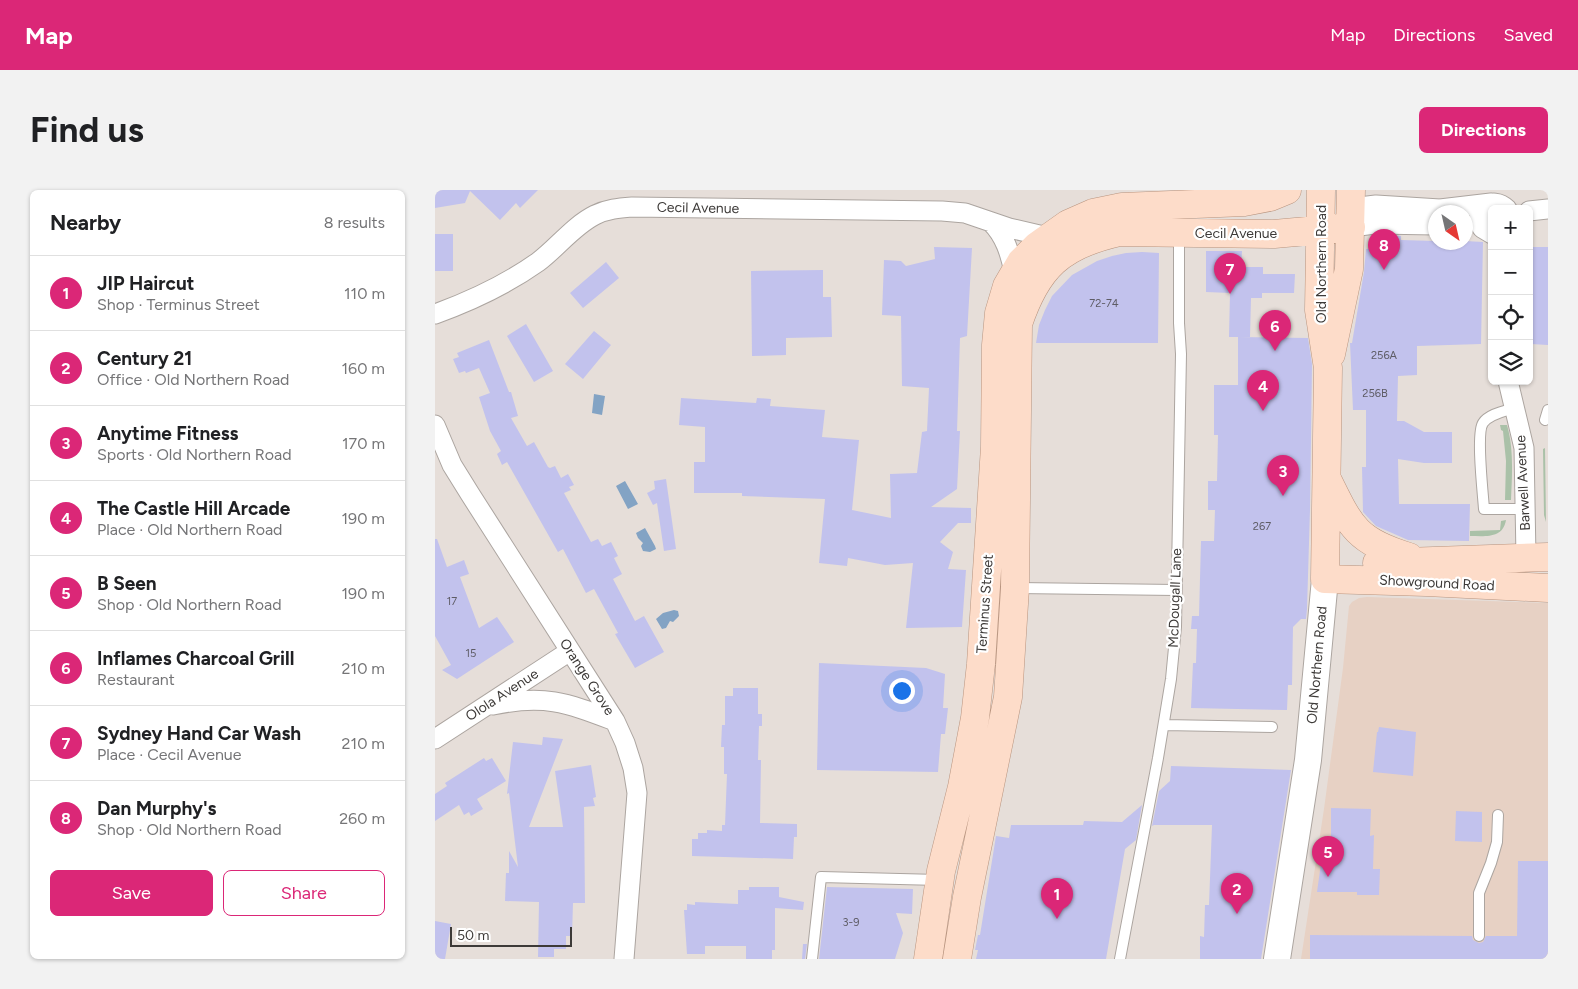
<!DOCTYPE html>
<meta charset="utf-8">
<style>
:root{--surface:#fff;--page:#f2f2f2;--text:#202124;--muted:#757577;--line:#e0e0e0;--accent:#db2777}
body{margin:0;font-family:Figtree,sans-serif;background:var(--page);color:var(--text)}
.controls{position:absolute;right:15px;top:15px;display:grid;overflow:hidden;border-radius:8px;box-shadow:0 1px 4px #0004}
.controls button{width:45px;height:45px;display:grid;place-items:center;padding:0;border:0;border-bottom:1px solid var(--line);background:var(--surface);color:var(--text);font:25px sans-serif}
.compass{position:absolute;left:993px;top:15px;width:45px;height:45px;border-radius:50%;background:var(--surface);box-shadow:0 1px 4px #0004;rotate:146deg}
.scale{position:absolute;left:15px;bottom:12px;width:122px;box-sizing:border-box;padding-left:5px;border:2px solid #3d3a38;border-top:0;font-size:14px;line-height:18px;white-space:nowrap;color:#3d3a38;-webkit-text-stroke:4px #fff;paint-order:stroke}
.you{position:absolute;left:466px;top:500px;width:18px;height:18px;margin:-12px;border:4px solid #fff;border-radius:50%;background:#1a73e8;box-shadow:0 0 0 8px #1a73e833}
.badge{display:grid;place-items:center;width:32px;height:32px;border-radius:50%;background:var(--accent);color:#fff;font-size:16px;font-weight:700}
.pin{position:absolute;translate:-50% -41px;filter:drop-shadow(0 1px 2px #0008)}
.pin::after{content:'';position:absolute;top:26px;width:18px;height:15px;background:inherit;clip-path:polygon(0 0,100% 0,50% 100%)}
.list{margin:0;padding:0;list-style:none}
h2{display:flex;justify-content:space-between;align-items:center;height:65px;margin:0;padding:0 20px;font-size:21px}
h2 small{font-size:16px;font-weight:400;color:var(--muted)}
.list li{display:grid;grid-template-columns:32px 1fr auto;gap:15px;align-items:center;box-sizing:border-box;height:75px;padding:0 20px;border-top:1px solid var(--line)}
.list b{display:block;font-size:19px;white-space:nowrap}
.list p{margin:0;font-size:16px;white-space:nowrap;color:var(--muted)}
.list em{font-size:16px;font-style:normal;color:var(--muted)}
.actions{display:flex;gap:10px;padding:15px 20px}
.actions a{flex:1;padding:11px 0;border:1px solid var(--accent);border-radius:8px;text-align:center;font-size:18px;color:var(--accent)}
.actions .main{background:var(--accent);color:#fff}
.icon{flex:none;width:28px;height:28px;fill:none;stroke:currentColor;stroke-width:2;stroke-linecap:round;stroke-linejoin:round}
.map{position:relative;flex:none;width:1113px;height:769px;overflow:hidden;border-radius:8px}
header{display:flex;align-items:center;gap:30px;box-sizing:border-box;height:70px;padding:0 25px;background:var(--accent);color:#fff}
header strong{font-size:24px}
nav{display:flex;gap:28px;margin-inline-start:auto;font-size:18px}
.intro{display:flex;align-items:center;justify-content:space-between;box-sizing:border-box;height:120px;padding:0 30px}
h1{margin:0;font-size:35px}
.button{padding:12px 22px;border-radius:8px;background:var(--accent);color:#fff;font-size:18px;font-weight:700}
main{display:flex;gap:30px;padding:0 30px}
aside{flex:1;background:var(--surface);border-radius:8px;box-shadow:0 1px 4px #0004}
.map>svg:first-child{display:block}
.commercial{fill:#e7d1c4}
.green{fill:#aac1a8}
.water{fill:#83a3c4}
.building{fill:#c2c2ed}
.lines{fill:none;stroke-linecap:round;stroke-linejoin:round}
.lane-casing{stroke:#aca5a0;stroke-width:12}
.street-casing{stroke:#aca5a0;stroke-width:21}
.secondary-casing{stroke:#aca5a0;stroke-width:28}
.primary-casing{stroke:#b8947f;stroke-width:29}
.lane{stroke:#fff;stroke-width:10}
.street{stroke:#fff;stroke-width:19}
.secondary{stroke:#fff;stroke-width:26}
.primary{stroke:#fddcc9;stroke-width:28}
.labels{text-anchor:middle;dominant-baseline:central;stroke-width:4.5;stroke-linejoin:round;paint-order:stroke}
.number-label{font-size:11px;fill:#5e5c65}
.street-label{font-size:14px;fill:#3d3a38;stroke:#fff}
</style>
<header>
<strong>Map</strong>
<nav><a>Map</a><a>Directions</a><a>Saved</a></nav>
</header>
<div class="intro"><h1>Find us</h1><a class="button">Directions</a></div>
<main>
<aside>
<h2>Nearby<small>8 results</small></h2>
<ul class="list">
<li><span class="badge">1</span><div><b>JIP Haircut</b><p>Shop · Terminus Street</p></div><em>110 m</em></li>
<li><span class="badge">2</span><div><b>Century 21</b><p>Office · Old Northern Road</p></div><em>160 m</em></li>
<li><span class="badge">3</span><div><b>Anytime Fitness</b><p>Sports · Old Northern Road</p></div><em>170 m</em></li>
<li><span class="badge">4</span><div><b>The Castle Hill Arcade</b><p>Place · Old Northern Road</p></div><em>190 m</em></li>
<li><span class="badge">5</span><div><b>B Seen</b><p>Shop · Old Northern Road</p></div><em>190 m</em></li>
<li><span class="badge">6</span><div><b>Inflames Charcoal Grill</b><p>Restaurant</p></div><em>210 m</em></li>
<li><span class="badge">7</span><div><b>Sydney Hand Car Wash</b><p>Place · Cecil Avenue</p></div><em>210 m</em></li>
<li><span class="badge">8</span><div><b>Dan Murphy's</b><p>Shop · Old Northern Road</p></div><em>260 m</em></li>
</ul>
<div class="actions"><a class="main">Save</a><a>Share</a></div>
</aside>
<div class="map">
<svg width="1113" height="769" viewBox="0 0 1113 769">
<rect width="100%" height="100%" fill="#e6ded9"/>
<path class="commercial" d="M932,407L1113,413V769H866L889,619L908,478L914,416L917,412L924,408Z"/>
<path class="green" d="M1065,235H1072C1079,259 1077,285 1076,310H1070L1071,271L1068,241L1066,240Z
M1110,258L1111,332L1109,325L1108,259Z
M1071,330C1068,349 1050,346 1035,346V341L1065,340L1066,331Z"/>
<path class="water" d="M159,204L170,206L167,225L157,223Z
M190,291L203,314L193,319L181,296Z
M210,338L220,356L221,359L215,362L208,361L206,356L208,353L203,348L201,343Z
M239,420L243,421L244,426L238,432L235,431L231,438L227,439L221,429L228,423Z"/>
<path class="building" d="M0,0H103L85,18L81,13L65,30L35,1L30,13L0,18Z
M0,44H18V81H0Z
M950,45L966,46V50L1000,51V52H1030V51L1048,52L1046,154L982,156V185L963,186L962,231H969L989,242H1017V273H989L963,269L964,314H1035L1034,351L973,350L941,336L928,322L927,277H931V220H918L915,153H917L929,82L931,59L950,58Z
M499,57L537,58L532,146L525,148L522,241H525L522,299L496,317L536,318V333H523L505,352L518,362L513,379L531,380L527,437L471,438L478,373L450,375L413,368L412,376L384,373L390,309L307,306V303H259V272H270V237L244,235L246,208L321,213L322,208L336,209L335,216L390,220L387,247L424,250L417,320L456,328L455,284L482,283L487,242L492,241L494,198L467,196L466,126L447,125L449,70L466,71L471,76L500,69Z
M1096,57H1113V155L1096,154Z
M771,61H807L806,77H828V84H860L859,103H827V108H816L815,147H794L795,103L771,102Z
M707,62L724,63L723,153H601L604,135L610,120L617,106L637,85L662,71L677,66L691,63Z
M171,72L184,88L148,118L135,103Z
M388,80V107H396L397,147L351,148V165L317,166L316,81Z
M91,134L118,181L99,192L72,146Z
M159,141L176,155L148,189L130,174Z
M803,147L873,148L877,174L875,320L872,419L871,429H866L858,437L857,495H853L852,520L756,518L758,473H761L762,439H756L757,426H764L766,351H779L780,320H773V291H782L783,245H779V195H803Z
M54,150L74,202H76L83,226L76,228L92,256L99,252L113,277L115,278L120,276L126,288L133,284L139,295L134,297L136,300L129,303L156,352L163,349L167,356L176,352L183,366L179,368L187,384L178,389L200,431L209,426L229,462L200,478L180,444L183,443L159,399L151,403L128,359L123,362L72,272L67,275L62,264L66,261L55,241L44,207L55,203L44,178L31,183L30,181L24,183L18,169L24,167L22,163Z
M231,289L241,359L229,361L222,313L218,315L212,303L220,299L219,291Z
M0,349H2L12,377L29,370L34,384L25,387L44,438L62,427L79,452L22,489L7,480L16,475L0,446Z
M384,473L491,478L510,484L508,518H513L510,544H506L503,582L382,580Z
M298,498H323V524H327V536H324L323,570H326L325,633L362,634V647H359L358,669L257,666V649H263V643H272V640L287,641V635H290L292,584H289V557H286L287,535H290V506H298Z
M944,537L981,542L978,586L938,582L942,542H943Z
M108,547L128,549L94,637H128L120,581L156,575L161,607L158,608L160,616L149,617L150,713H138L137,746H131V759H119V767H103L104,712L70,711L71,683H74V661L83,677L74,603L72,604L78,552L107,555Z
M49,568L51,571L57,568L71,591L42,609L48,619L36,626L34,622L29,625L24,615L0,631V604L12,596L10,593Z
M736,576L856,580L826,769H765V746L769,747L770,715H774L777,635H719L717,636L724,601L735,591Z
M707,615L701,650L690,659L671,769H541L543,760H540L543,745H545L561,646L574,648L576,635H648L649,631L687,632Z
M896,618L936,619L935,646L939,645L938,679H945L944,705H922V702H882L888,659H896Z
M1021,621L1047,622V652L1020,651Z
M1083,671H1113V769H875V745L1037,746L1038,750L1044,753L1048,752L1051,746H1082Z
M314,697H344V707L369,712L368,720L340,718V760H337V769H311V756H270V764H252L249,720H252V714L260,715V712L303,714V700H314Z
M392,697L478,699L477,724L461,723L468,743L460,769H384Z
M0,731L16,734L10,769H0Z
M368,754H372L370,769H367Z"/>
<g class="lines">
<g class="lane-casing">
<path id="lane" d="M1079,218C1070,221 1054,224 1048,233C1041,243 1048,304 1049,319H1090
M1110,230L1113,220
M582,398L741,400
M729,535L837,537
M1044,746V703L1056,673L1062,652L1063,625
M377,769L386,687L504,690
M685,769L723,568L736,489L741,437L746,164L744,133V44"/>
</g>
<g class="street-casing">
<path id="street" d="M916,18L941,15L1005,19L1056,13
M1094,21L1113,19
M556,32C570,46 575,63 579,82
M916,37L940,34L1001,35
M1057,44L1047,38C1037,20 1057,4 1072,19
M0,124C36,111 72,94 103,72C122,58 138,36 160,25C172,19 184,18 197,17L507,21L530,23L574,38L613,47
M1073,191L1089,258L1091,367
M0,235L17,275L35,304L180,531L190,553L198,578L202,603L189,769
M58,515C110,504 132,513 180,531
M0,549L135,461"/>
</g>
<g class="secondary-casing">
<path id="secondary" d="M842,769L873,570L890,389"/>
</g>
<g class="primary-casing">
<path id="primary" d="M886,0L884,120L893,178L890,389L991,392L1113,398
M896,164L914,79L916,0
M893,291C916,338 922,351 974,367
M942,373L1113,367
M493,769L506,681L527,597L540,528L546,474L560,257L561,155L564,123L572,96L586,72L602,56L633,34L658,23L687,17L809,12L835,7L852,0
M522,769L532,707L573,507L580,398L583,134C602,77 626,55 684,42L839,44L916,37"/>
</g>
<use href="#lane" class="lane"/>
<use href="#street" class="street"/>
<use href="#secondary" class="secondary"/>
<use href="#primary" class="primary"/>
</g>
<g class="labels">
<g class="number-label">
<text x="669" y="113">72-74</text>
<text x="949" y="165">256A</text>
<text x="940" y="203">256B</text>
<text x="827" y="336">267</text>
<text x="17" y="411">17</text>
<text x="36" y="463">15</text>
<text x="416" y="732">3-9</text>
</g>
<g class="street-label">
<text transform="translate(263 18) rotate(1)">Cecil Avenue</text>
<text x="801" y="43">Cecil Avenue</text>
<text transform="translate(886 74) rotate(-90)">Old Northern Road</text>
<text transform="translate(1088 293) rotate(-93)">Barwell Avenue</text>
<text transform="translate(1002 393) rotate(3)">Showground Road</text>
<text transform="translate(740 408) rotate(-88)">McDougall Lane</text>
<text transform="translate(550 414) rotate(-86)">Terminus Street</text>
<text transform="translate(882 475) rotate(-85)">Old Northern Road</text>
<text transform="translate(152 487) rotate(57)">Orange Grove</text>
<text transform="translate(67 505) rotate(-33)">Olola Avenue</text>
</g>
</g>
</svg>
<div class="controls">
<button>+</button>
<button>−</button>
<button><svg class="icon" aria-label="locate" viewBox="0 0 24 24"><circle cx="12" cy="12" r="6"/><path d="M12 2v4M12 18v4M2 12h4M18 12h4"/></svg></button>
<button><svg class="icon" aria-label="layers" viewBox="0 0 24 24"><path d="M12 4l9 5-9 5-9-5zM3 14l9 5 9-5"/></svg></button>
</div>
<svg class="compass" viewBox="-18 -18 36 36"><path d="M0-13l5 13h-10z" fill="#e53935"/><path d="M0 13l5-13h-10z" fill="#757577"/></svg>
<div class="scale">50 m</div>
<div class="you"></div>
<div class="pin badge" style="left:622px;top:729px">1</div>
<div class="pin badge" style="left:802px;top:724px">2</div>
<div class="pin badge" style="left:848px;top:306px">3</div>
<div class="pin badge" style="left:828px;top:221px">4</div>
<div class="pin badge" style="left:893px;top:687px">5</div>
<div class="pin badge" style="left:840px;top:161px">6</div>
<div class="pin badge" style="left:795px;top:104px">7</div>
<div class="pin badge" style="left:949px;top:80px">8</div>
</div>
</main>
